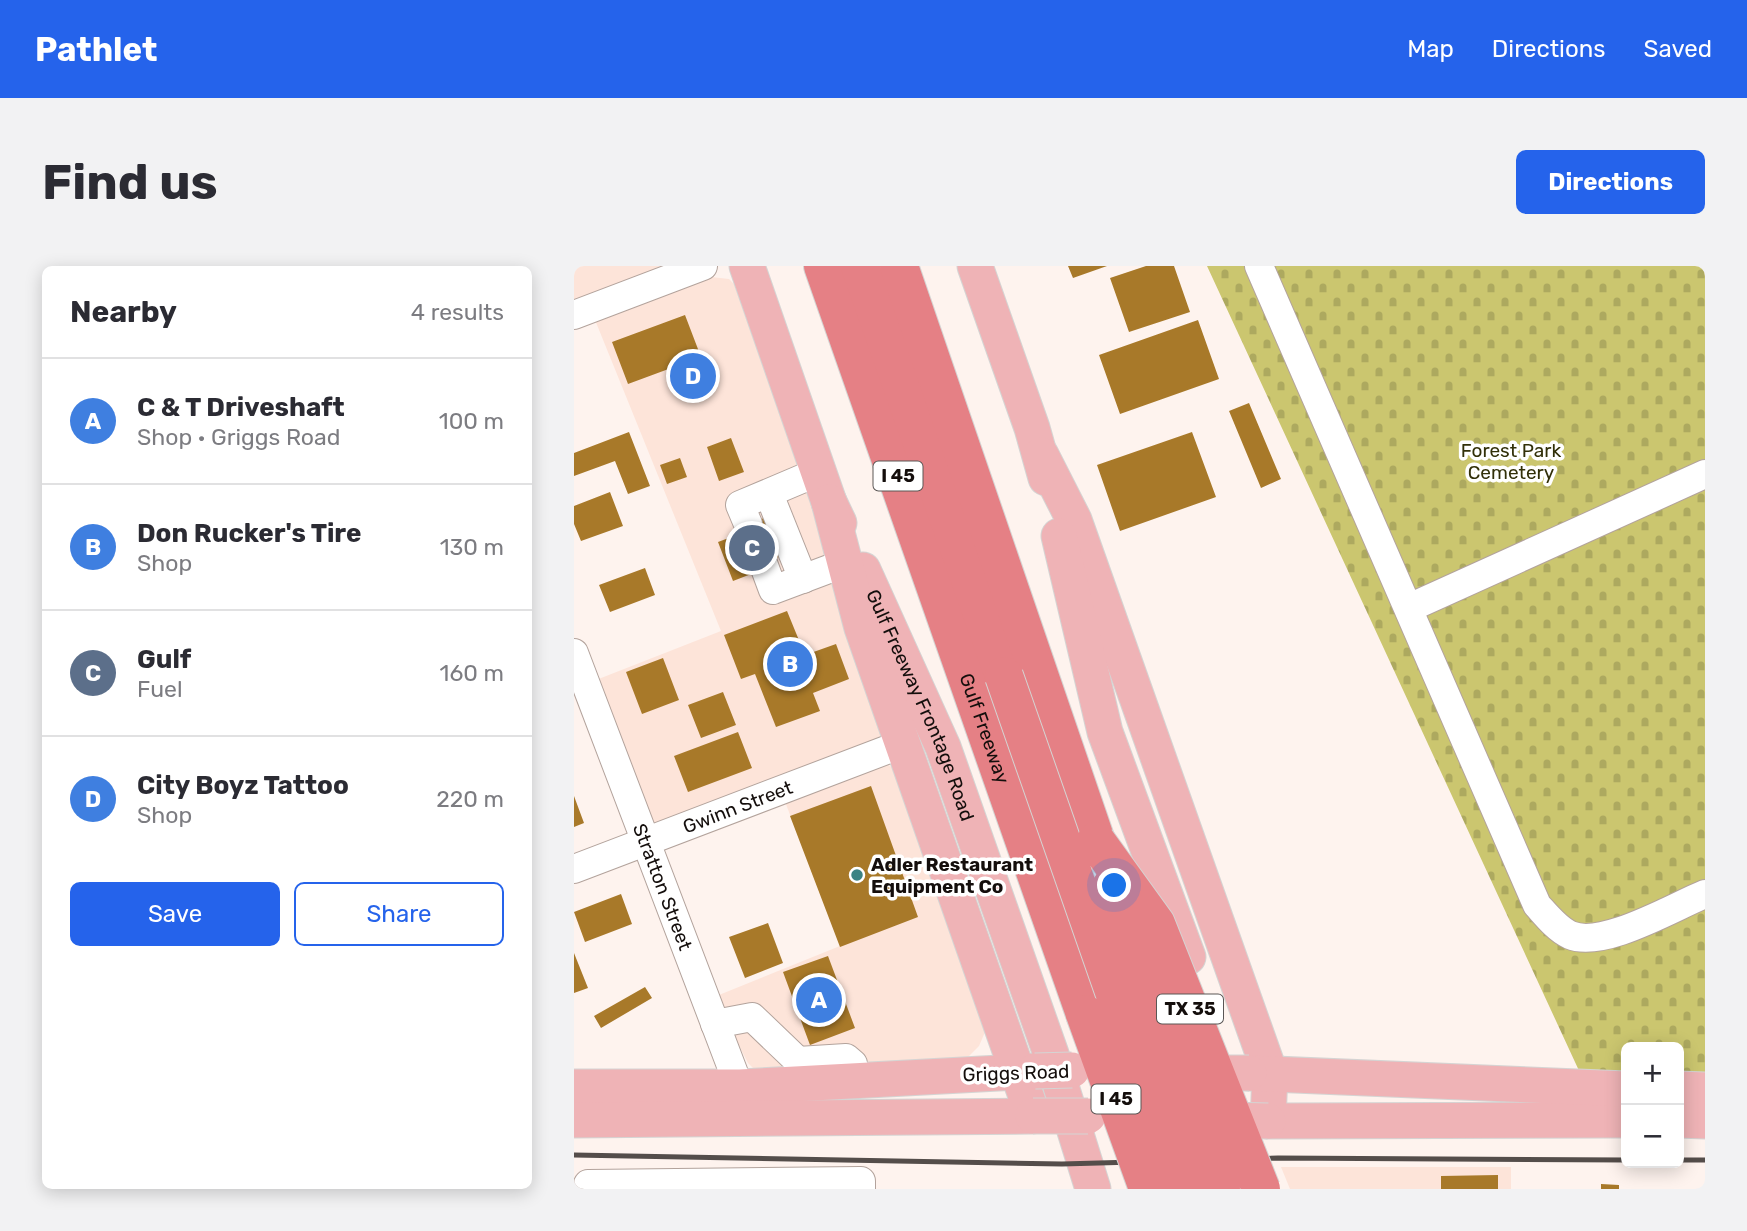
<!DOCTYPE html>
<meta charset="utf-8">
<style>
:root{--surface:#fff;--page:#f2f2f3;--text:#2b2b33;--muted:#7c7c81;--line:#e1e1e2;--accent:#2563eb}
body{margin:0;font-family:Rubik,sans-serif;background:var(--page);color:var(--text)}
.controls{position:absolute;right:21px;bottom:21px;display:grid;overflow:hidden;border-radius:10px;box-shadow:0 4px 18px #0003}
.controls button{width:63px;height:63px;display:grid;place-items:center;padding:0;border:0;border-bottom:2px solid var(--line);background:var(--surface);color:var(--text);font:35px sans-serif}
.you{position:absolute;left:541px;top:620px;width:24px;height:24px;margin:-18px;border:5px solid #fff;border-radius:50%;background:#1a73e8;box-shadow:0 0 0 10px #1a73e833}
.badge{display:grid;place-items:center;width:46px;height:46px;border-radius:50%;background:var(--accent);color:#fff;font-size:23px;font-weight:700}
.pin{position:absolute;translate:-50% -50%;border:4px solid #fff;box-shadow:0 2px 7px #0006}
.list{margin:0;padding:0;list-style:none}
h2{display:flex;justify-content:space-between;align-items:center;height:91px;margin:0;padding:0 28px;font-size:30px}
h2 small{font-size:23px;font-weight:400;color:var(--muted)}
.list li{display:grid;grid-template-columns:46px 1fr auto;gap:21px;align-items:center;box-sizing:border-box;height:126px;padding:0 28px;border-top:2px solid var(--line)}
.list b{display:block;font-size:26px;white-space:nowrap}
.list p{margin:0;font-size:23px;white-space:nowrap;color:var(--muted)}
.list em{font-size:23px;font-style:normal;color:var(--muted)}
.actions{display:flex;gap:14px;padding:21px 28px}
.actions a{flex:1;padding:16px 0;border:2px solid var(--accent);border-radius:10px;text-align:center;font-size:24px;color:var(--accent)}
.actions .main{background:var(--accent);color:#fff}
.map{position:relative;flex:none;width:1131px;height:923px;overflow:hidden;border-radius:10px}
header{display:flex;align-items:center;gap:42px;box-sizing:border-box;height:98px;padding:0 35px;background:var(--accent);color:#fff}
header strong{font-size:33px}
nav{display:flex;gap:38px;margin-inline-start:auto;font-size:24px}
.intro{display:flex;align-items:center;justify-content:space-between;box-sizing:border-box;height:168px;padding:0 42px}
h1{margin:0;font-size:49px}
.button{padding:18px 32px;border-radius:10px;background:var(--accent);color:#fff;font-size:24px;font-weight:700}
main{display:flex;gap:42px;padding:0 42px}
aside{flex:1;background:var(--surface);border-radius:10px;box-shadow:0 4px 18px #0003}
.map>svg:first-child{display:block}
.built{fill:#fde4d9}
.cemetery{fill:url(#cemetery-stones)}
.building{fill:#a87929}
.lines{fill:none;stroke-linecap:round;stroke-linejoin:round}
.minor-tunnel{stroke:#dbd1cc;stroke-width:28;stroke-dasharray:28 14;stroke-linecap:butt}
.minor-casing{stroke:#b3a39c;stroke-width:30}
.major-casing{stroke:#d5d4d3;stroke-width:37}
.highway-casing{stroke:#d5d4d3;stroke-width:40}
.minor{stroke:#fff;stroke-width:28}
.major{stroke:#efb3b6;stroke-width:35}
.highway{stroke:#e58085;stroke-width:38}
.rail{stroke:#544d4a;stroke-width:5}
.major-bridge-casing{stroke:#d5d4d3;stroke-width:37;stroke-linecap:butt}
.highway-bridge-casing{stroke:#d5d4d3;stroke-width:40;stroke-linecap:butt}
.major-bridge{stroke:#efb3b6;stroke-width:35}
.highway-bridge{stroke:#e58085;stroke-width:38}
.poi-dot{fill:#3b8383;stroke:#fff;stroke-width:2.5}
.labels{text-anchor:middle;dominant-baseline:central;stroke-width:7;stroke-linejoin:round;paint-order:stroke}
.shield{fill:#fff;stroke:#5a5655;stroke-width:2}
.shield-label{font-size:18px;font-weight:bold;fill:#140e0c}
.park-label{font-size:19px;fill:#323009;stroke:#fff}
.street-label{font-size:19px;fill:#140e0c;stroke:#fff}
.poi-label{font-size:19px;font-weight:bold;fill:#140e0c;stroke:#fff;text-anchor:start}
</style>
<header>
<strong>Pathlet</strong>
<nav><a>Map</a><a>Directions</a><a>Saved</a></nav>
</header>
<div class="intro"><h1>Find us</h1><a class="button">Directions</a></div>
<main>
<aside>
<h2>Nearby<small>4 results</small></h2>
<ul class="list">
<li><span class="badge" style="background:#3f7fe0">A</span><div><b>C &amp; T Driveshaft</b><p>Shop · Griggs Road</p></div><em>100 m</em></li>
<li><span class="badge" style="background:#3f7fe0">B</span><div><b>Don Rucker's Tire</b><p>Shop</p></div><em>130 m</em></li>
<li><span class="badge" style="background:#5c6f8a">C</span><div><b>Gulf</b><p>Fuel</p></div><em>160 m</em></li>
<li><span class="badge" style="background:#3f7fe0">D</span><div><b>City Boyz Tattoo</b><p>Shop</p></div><em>220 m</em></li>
</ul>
<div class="actions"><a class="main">Save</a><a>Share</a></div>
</aside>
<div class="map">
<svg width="1131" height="923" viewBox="0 0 1131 923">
<defs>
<pattern id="cemetery-stones" width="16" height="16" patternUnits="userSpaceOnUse" patternTransform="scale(1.75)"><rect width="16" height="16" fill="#cbc66f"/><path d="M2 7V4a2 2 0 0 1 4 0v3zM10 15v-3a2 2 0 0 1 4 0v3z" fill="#ada95f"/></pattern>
</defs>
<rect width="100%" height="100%" fill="#fef3ee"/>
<path class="built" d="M0,0H106L0,42Z
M137,11L155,13L160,18L312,450L307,475L78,562L22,414L147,365L19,49Z
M313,498L322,504L411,751V766L405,780L392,793L182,805L174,797L140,731L266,680L210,533Z
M707,901H937V923H716Z"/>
<path class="cemetery" d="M633,0H1131V810H1105V781H1052V809H1007Z"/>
<path class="building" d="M494,0H533L499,12Z
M572,0H600L616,46L555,66L536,12Z
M111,49L127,91L54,118L38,76Z
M624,54L645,113L546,148L525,89Z
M134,90L143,115L104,130L94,105Z
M675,137L707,213L687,222L655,145Z
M55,166L76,220L54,228L41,195L0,210V187Z
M618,166L642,231L546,265L523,199Z
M157,172L170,206L145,215L133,181Z
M106,192L113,211L93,218L86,199Z
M36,226L49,260L7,275L0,258V240Z
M198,249L213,288L183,299L185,305L159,315L144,276L168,267L165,261Z
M71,302L81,329L36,346L25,319Z
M213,345L231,389L262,378L275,413L239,427L246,445L202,461L181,408L167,413L150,369Z
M89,392L105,434L68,448L52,406Z
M149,426L162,459L127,472L114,439Z
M164,466L178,502L114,526L100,490Z
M297,520L344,651L266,681L216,550Z
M0,530L10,557L0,561Z
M47,628L58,658L11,676L0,646Z
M194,657L209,697L171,712L155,671Z
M0,687L14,722L0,727Z
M254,690L281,762L236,779L209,706Z
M71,721L78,732L27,762L20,750Z
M924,909V923H867V910Z
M1027,918L1045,919V923H1027Z"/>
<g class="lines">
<path class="minor-tunnel" d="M174,258L189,297"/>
<g class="minor-casing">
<g id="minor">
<path d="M685,0L963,639C972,649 983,663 996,669C1029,683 1099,641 1131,628"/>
<path d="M0,49L129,0"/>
<path d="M195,228L229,313"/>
<path d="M174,258L166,239L244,206"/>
<path d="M189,297L199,324L271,297"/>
<path d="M835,342L1131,208"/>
<path id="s1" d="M0,387L172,839"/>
<path id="s2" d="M0,603L328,478"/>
<path d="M141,758L178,751L224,795"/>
<path d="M224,812V795L272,792L279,798L282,815"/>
<path d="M14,923V918L287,915V923"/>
</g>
</g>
<g class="major-casing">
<g id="major">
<path d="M173,0L255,236L265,257"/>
<path d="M401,0L458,162L472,212"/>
<path d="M467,189L500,254L696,807L694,855L1052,854"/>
<path d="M485,270L531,466L614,691"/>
<path id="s3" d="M289,304L369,481L477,788L519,923"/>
<path d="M675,807L1052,823"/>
<path d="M0,821H166L461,805"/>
<path d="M1105,823L1131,824"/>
<path d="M0,854L459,850L288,362L255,236"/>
<path d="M1105,854L1131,855"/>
</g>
</g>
<g class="highway-casing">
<g id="highway">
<path id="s4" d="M249,0L511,748"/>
<path d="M286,0L430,410"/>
<path d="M325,0L522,575"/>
</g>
</g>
<use href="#minor" class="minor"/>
<use href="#major" class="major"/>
<use href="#highway" class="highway"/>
<path class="rail" d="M0,889L488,898L704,892L1052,894
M1105,894H1131"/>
<g class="major-bridge-casing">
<path id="major-bridge" d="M461,805L498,804
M639,807H675
M459,850H514
M655,854L694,855"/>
</g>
<g class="highway-bridge-casing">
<path id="highway-bridge" d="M430,410L609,923
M522,575L582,658L687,923
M538,619L647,923
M511,748L572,917"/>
</g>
<use href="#major-bridge" class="major-bridge"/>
<use href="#highway-bridge" class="highway-bridge"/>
</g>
<circle class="poi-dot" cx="283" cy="609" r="7"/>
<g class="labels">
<g class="shield">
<rect x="299.5" y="195.5" width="49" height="29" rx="5"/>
<rect x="583" y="728.5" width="66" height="29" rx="5"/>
<rect x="517.5" y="818.5" width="49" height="29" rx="5"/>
</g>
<g class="shield-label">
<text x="324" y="210">I 45</text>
<text x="616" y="743">TX 35</text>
<text x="542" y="833">I 45</text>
</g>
<g class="park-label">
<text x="937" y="184">Forest Park<tspan x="937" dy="22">Cemetery</tspan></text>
</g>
<g class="street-label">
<text stroke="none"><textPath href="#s3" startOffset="147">Gulf Freeway Frontage Road</textPath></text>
<text stroke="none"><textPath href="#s4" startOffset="490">Gulf Freeway</textPath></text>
<text stroke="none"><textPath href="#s2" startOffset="175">Gwinn Street</textPath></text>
<text stroke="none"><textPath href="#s1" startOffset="250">Stratton Street</textPath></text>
<text transform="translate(442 807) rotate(-2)">Griggs Road</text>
</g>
<g class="poi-label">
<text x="297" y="598">Adler Restaurant<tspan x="297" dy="22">Equipment Co</tspan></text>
</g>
</g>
</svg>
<div class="controls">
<button>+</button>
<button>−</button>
</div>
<div class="you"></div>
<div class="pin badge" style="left:245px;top:734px;background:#3f7fe0">A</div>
<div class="pin badge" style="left:216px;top:398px;background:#3f7fe0">B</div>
<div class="pin badge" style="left:178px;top:282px;background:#5c6f8a">C</div>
<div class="pin badge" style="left:119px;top:110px;background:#3f7fe0">D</div>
</div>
</main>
